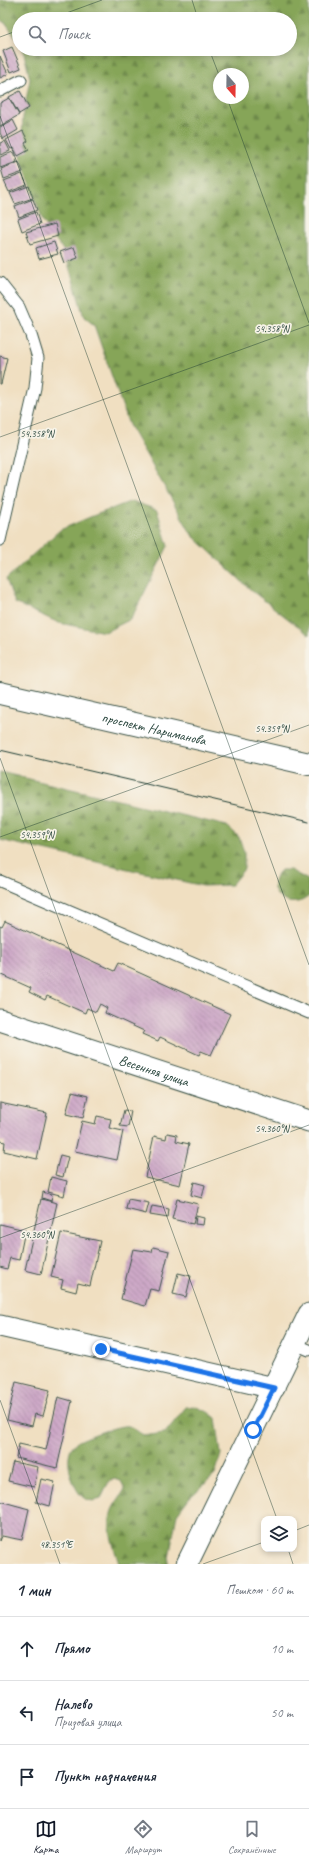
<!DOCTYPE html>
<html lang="ru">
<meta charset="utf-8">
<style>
:root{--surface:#fff;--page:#f6f6f7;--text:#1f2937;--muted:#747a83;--line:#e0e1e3;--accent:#111827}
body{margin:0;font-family:Caveat,sans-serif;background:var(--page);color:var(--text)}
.controls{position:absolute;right:12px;bottom:12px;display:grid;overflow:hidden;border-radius:8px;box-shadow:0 2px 6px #0003}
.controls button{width:36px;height:36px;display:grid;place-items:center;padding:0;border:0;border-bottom:1px solid var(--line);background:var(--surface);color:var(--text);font:20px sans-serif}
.compass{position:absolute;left:213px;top:68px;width:36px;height:36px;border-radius:50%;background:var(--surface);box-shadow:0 2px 6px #0003;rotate:160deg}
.stop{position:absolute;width:12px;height:12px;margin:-9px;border:3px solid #1a73e8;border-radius:50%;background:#fff}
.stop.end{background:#1a73e8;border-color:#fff;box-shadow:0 1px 4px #0008}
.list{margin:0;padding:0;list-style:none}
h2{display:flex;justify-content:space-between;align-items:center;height:52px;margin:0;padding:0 16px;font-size:17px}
h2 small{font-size:13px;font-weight:400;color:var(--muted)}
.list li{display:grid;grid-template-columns:26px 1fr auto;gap:12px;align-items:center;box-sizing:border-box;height:64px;padding:0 16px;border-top:1px solid var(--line)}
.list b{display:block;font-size:15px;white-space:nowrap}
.list p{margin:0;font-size:13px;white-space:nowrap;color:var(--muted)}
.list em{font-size:13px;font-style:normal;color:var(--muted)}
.icon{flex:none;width:22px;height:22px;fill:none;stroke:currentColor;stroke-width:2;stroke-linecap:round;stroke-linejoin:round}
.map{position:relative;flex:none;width:309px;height:1564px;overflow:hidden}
.search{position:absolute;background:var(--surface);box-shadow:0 2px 6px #0003;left:12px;right:12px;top:12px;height:44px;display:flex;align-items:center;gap:10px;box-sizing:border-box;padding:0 14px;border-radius:22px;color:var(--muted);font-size:15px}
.sheet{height:244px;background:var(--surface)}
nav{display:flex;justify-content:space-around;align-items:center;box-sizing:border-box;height:56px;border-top:1px solid var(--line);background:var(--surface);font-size:11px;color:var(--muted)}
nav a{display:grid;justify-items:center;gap:2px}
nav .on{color:var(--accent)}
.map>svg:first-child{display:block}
.forest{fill:url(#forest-firs);stroke:#527146;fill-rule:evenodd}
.building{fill:url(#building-back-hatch)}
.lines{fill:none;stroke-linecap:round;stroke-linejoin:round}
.service-casing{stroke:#3e5549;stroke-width:13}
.minor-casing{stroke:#3e5549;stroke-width:23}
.primary-casing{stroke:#3e5549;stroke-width:24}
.service{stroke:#fff;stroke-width:11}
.minor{stroke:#fff;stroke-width:21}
.primary{stroke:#fff;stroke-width:22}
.tram{stroke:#1f3d34;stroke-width:1}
.route{stroke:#1a73e8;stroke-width:5}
.ticks{fill:none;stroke:#1f3d34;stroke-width:1;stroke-opacity:0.45}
.labels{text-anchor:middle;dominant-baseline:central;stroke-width:3.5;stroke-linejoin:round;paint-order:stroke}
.street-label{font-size:14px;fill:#1f3d34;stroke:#f7f3e8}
.ticks-label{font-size:10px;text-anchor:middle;fill:#1f3d34;stroke:#f7f3e8;stroke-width:3.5;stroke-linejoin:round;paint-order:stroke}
</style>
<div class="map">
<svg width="309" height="1564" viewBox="0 0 309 1564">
<defs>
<pattern id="forest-firs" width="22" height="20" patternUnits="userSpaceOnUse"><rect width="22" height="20" fill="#86a559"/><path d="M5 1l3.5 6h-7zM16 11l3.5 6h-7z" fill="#6d884a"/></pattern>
<pattern id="building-back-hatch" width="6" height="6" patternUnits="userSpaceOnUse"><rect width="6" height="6" fill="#cda8c7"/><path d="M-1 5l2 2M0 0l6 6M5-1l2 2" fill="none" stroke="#a68aa2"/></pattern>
</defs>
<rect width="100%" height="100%" fill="#f7f3e8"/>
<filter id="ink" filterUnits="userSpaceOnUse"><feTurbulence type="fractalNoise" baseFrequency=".025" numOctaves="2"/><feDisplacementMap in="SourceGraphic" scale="8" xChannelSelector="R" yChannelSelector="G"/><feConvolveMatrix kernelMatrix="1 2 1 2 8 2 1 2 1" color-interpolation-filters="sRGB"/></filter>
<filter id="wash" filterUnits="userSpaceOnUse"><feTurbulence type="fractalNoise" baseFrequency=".012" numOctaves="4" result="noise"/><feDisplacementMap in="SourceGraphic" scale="16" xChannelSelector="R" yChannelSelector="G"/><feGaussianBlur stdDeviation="0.9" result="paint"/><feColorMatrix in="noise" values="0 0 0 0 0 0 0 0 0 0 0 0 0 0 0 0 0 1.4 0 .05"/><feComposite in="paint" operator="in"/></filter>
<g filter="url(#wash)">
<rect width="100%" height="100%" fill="#f0dfc1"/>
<path class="forest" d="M0,0H309V635L252,591L192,535L129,425L94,325L84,317L65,253L43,221L21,158L23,116L30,79L23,49H290V19H19V42L5,23L0,20ZM219,74H243V98H219Z
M132,501L157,510L168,546L131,619L105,632L59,623L15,603L6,579L60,530L90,517Z
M0,772L227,826L239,837L244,852V869L231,885L203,886L0,840Z
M281,870H290L308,880L309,896C289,914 260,891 281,870Z
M194,1406L208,1412L216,1418L221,1454L215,1475L189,1498L177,1514L168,1564H119C114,1547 105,1525 113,1508C116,1502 121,1496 125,1489L121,1481L115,1479L109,1481L101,1499C95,1501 89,1502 84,1498C72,1490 61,1452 76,1443C82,1438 121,1424 128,1426C134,1427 138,1433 144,1435C150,1436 159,1433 165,1433L186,1407Z"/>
<g id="blocks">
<path class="building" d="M12,47L21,68L11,72L3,51Z
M0,56L8,74L0,78Z
M20,91L29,108L19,114L9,97Z
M9,98L19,115L0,126V103Z
M13,120L18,130L3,139L0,133V127Z
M23,131L28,141L25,143L29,150L18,156L14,148L11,149L6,140Z
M5,141L10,151L0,155V143Z
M13,152L17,162L0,168V157Z
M19,162L23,172L4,179L1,169Z
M22,174L27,185L9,192L4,181Z
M29,186L33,198L15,204L10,193Z
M33,199L37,210L19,217L15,206Z
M36,212L40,224L22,231L18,219Z
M55,224L58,236L30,244L26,232Z
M54,242L58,254L39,259L36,248Z
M74,247L78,258L64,263L60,252Z
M0,356L7,358L1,384H0Z
M5,921L114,971L118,963L230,1014L211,1055L201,1051L199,1055L160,1037L158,1041L142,1034L144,1031L105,1013L107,1008L100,1004L96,1012L87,1008L85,1013L47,996L45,1000L29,992L31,988L0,974V926L2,927Z
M72,1092L88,1096L83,1118L66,1114Z
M0,1103L47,1113L37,1159L4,1151L5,1142L0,1141Z
M124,1110L131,1111L128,1127L120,1126Z
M97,1116L111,1119L109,1128L123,1131L117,1160L75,1151L82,1121L95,1124Z
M167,1133L177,1135L176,1141L189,1144L180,1185L145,1177L154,1136L166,1139Z
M60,1155L68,1157L63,1177L55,1175Z
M51,1177L67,1181L64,1196L48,1192Z
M194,1182L205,1185L202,1198L191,1195Z
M43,1192L52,1195L51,1201L42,1198Z
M41,1199L57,1203L41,1274L25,1270Z
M128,1199L149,1203L146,1214L126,1209Z
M177,1199L198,1204L193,1224L172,1219Z
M152,1206L169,1209L168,1218L150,1215Z
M196,1216L204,1218L203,1225L195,1224Z
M0,1224L25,1230L19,1260L10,1258L7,1269L0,1267Z
M61,1233L100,1241L90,1286L78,1283L76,1292L61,1288L63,1280L51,1277Z
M153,1247L169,1251L159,1291L150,1289L145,1306L121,1299L133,1249L152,1252Z
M178,1273L191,1276L186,1297L173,1294Z
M16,1382L50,1390L43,1416L35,1414L32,1426L7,1420Z
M58,1397L72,1401L57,1468L16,1458L19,1444L46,1450Z
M13,1462L38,1467L34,1487L8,1481Z
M41,1479L55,1482L50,1506L36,1502Z
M0,1501L29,1509L22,1540L2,1536L0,1541Z"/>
</g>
</g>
<g filter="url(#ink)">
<use href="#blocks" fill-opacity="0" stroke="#3e5549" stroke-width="1"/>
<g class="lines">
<g class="service-casing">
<path id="service" d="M0,91L21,80
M0,283L19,307L31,335L38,358L35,388L0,540
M0,881L309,1013
M295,1344L309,1350"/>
</g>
<g class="minor-casing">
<g id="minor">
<path id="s1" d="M0,1020L309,1121"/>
<path d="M0,1326L274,1388"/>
<path d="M187,1564L309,1314"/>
</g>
</g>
<g class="primary-casing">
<g id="primary">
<path id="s2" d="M0,693L309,764"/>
</g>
</g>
<use href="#service" class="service"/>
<use href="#minor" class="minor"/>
<use href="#primary" class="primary"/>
<path class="tram" d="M0,750L309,822"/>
</g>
</g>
<g class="lines" filter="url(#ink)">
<path class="route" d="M101,1349L274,1388L253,1430"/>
</g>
<path class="ticks" d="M192,0L198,19M50,19L102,0M0,37L19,30M209,49L219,75M227,98L309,323M0,116L309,965M0,437L309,325M0,758L277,1519M0,837L309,725M0,1238L309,1125M0,1400L60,1564M294,1531L309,1525M288,1549L293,1564M203,1564L264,1542"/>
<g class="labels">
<g class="street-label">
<text stroke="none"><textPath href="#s2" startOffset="158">проспект Нариманова</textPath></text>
<text stroke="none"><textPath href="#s1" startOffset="162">Весенняя улица</textPath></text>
</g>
</g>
<g class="ticks-label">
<text x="272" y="332">54.358°N</text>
<text x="37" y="437">54.358°N</text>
<text x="272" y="732">54.359°N</text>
<text x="37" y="838">54.359°N</text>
<text x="272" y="1132">54.360°N</text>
<text x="37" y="1238">54.360°N</text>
<text x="56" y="1548">48.351°E</text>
</g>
</svg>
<div class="controls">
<button><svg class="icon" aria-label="layers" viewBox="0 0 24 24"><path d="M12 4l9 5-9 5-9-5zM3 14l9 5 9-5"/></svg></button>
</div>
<svg class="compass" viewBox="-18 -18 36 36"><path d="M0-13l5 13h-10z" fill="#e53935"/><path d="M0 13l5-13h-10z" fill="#747a83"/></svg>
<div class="stop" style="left:253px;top:1430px"></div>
<div class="stop end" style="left:101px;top:1349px"></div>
<div class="search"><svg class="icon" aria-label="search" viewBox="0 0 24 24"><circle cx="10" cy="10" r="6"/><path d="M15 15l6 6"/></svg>Поиск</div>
</div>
<section class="sheet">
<h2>1 мин<small>Пешком · 60 m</small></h2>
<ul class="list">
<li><svg class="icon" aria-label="ahead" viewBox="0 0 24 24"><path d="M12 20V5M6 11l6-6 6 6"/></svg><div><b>Прямо</b></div><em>10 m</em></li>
<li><svg class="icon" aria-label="left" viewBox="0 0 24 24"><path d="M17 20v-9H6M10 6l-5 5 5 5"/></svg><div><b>Налево</b><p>Призовая улица</p></div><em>50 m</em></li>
<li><svg class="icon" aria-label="arrive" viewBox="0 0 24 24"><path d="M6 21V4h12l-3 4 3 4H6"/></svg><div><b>Пункт назначения</b></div></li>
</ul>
</section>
<nav>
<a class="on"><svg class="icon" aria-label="map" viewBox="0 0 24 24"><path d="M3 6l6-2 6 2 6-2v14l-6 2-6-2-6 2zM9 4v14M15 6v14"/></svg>Карта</a>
<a><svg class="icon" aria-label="directions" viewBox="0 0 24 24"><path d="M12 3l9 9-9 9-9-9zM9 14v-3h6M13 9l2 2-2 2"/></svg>Маршрут</a>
<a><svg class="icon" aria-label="saved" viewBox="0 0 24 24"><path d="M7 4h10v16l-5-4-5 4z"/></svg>Сохранённые</a>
</nav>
